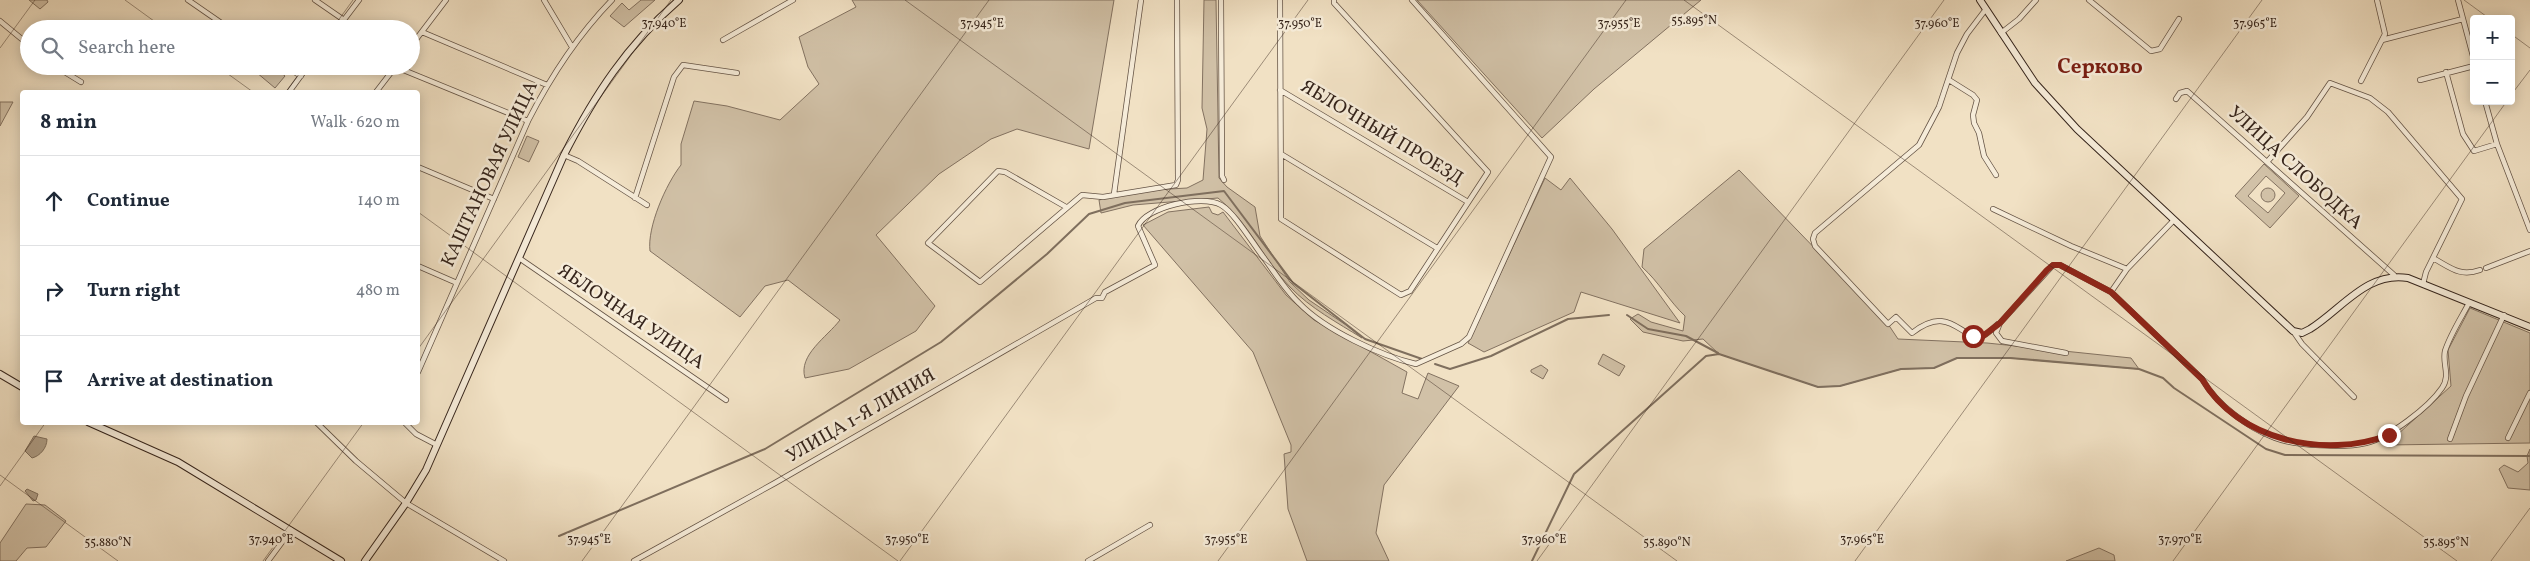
<!DOCTYPE html>
<meta charset="utf-8">
<style>
:root{--surface:#fff;--page:#f2f2f3;--text:#1f2937;--muted:#747a83;--line:#e0e1e3}
body{margin:0;font-family:Vollkorn,serif;background:var(--page);color:var(--text)}
.controls{position:absolute;right:15px;top:15px;display:grid;overflow:hidden;border-radius:5px;box-shadow:0 2px 12px #0003}
.controls button{width:45px;height:45px;display:grid;place-items:center;padding:0;border:0;border-bottom:1px solid var(--line);background:var(--surface);color:var(--text);font:25px sans-serif}
.stop{position:absolute;width:15px;height:15px;margin:-11px;border:4px solid #8f2418;border-radius:50%;background:#fff}
.stop.end{background:#8f2418;border-color:#fff;box-shadow:0 1px 5px #0008}
.list{margin:0;padding:0;list-style:none}
h2{display:flex;justify-content:space-between;align-items:center;height:65px;margin:0;padding:0 20px;font-size:21px}
h2 small{font-size:16px;font-weight:400;color:var(--muted)}
.list li{display:grid;grid-template-columns:32px 1fr auto;gap:15px;align-items:center;box-sizing:border-box;height:90px;padding:0 20px;border-top:1px solid var(--line)}
.list b{display:block;font-size:19px;white-space:nowrap}
.list em{font-size:16px;font-style:normal;color:var(--muted)}
.icon{flex:none;width:28px;height:28px;fill:none;stroke:currentColor;stroke-width:2;stroke-linecap:round;stroke-linejoin:round}
.map{position:relative;flex:none;width:2530px;height:561px;overflow:hidden}
.search{position:absolute;background:var(--surface);box-shadow:0 2px 12px #0003;left:20px;top:20px;width:400px;height:55px;display:flex;align-items:center;gap:12px;box-sizing:border-box;padding:0 18px;border-radius:28px;color:var(--muted);font-size:19px}
.panel{position:absolute;background:var(--surface);box-shadow:0 2px 12px #0003;left:20px;top:90px;width:400px;height:335px;border-radius:5px}
.map>svg:first-child{display:block}
.green{fill:#d1c1a7;stroke:#837261;fill-rule:evenodd}
.water{fill:#b1a18b;stroke:#7f6f5e}
.lines{fill:none;stroke-linecap:round;stroke-linejoin:round}
.stream{stroke:#7f6f5e;stroke-width:2}
.street-casing{stroke:#645345;stroke-width:6}
.secondary-casing{stroke:#35241b;stroke-width:8}
.street{stroke:#f6ecd9;stroke-width:4.5}
.secondary{stroke:#f6ecd9;stroke-width:6}
.route{stroke:#8f2418;stroke-width:6}
.ticks{fill:none;stroke:#35241b;stroke-width:1;stroke-opacity:0.45}
.labels{text-anchor:middle;dominant-baseline:central;stroke-width:5;stroke-linejoin:round;paint-order:stroke}
.street-label{font-size:19px;fill:#35241b;stroke:#f6ecd9}
.quarter-label{font-size:21px;font-weight:bold;fill:#7a1f14;stroke:#f6ecd9}
.ticks-label{font-size:12px;text-anchor:middle;fill:#35241b;stroke:#f6ecd9;stroke-width:5;stroke-linejoin:round;paint-order:stroke}
</style>
<div class="map">
<svg width="2530" height="561" viewBox="0 0 2530 561">
<rect width="100%" height="100%" fill="#f1e1c4"/>
<filter id="stains"><feTurbulence type="fractalNoise" baseFrequency=".004" numOctaves="4"/><feColorMatrix values="0 0 0 0 .2 0 0 0 0 .09 0 0 0 0 .02 0 0 0 .5 -.17"/></filter>
<radialGradient id="worn" r=".72"><stop offset=".6" stop-color="#630" stop-opacity="0"/><stop offset="1" stop-color="#630" stop-opacity=".3"/></radialGradient>
<path class="green" d="M29,0H47L48,2L40,9Z
M641,0H655L624,27L610,16L622,3L629,10Z
M852,0H1114L1089,149L1017,129L991,139L939,174L876,235L935,306L916,331L849,369L805,378C798,355 827,337 840,320L788,280L765,286L740,317L650,251C647,227 666,184 681,165V144L694,101L727,106L780,120L819,84L808,67L799,37L856,7Z
M1204,0H1216L1219,178L1227,187L1255,207L1260,236L1290,282L1309,300L1346,325L1362,338C1338,323 1310,308 1290,287C1263,260 1249,222 1218,198L1133,205L1101,213L1099,200L1135,191L1187,188L1203,180L1207,129L1202,108Z
M1417,0H1701L1594,89L1542,138Z
M273,66L285,76L275,88L250,67Z
M0,102H13L0,126Z
M527,136L539,141L529,162L518,157Z
M2264,164L2299,196L2270,228L2235,196ZM2266,176L2285,193L2268,213L2248,196Z
M1739,170L1888,324L1898,339L1987,343L2131,358L2139,369L2010,358H1957L1934,368L1901,369L1840,386L1818,387L1719,354L1703,339L1683,341L1643,332L1630,319L1638,314L1651,322L1683,331L1685,316C1669,301 1659,282 1642,267L1644,249Z
M1545,178L1561,190L1570,178L1612,229L1680,323L1581,292L1574,312L1484,352L1468,343Z
M2261 195a7 7 0 1 1 14 0a7 7 0 1 1-14 0Z
M1209,207L1212,213L1218,215L1223,212L1286,295L1314,320L1407,372L1402,393L1418,399L1428,373L1459,386L1384,485L1376,533L1389,561H1307L1288,509L1284,454L1291,452V445L1253,352L1143,225L1168,212Z
M2470,308L2530,333V443L2386,445L2451,386L2448,350Z
M1603,354L1625,366L1619,376L1598,364Z
M1541,365L1548,370L1543,379L1531,372V370Z
M2530,449V490L2508,488L2499,469L2504,465L2518,472L2528,463L2527,456Z
M26,504L45,505L66,521L46,547L27,548L16,561H0V543Z
M2099,548L2114,555L2115,561H2066Z"/>
<path class="water" d="M34,436L47,439C47,448 40,456 32,458L25,451Z
M27,489L38,494L36,500L33,501L25,491Z"/>
<g class="lines">
<path class="stream" d="M1627,315L1648,329L1686,336L1718,353
M1435,364L1450,369L1491,356L1568,319L1609,315
M559,536L765,449L941,342L1047,254L1089,214L1125,203L1224,191L1293,283L1365,339L1422,359
M1532,561L1574,474L1706,356L1719,354L1818,387L1840,386L1901,369L1934,368L1957,358H2010L2139,369L2163,378L2174,388L2266,449L2285,455L2530,456"/>
<g class="street-casing">
<path id="street" d="M188,0L230,29
M315,0L344,20
M544,0L572,47
M1221,0L1222,176L1224,180
M1280,0L1281,219L1401,295L1410,291L1488,172L1334,3V0
M2089,0L2151,51L2160,49L2179,19
M2458,0L2474,60
M1986,9L1967,34L1957,53L1939,107L1919,145L1815,233L1813,239L1815,246L1888,324L1896,317L1912,333C1952,302 1961,342 1983,336C1988,334 1994,327 1998,324
M0,21L29,45
M337,29L359,0
M422,32L547,85
M2001,33L2019,19L2036,0
M723,40L793,0
M2382,40L2463,19
M411,46L446,0
M55,66L81,82
M285,66L301,76
M396,67L528,121
M2446,72L2463,134L2474,151L2497,144
M1949,80L1973,95L1977,100L1973,115L1974,123L1979,133L1984,156L1996,175
M2420,80L2474,66
M2361,81L2385,34L2377,0
M1280,90L1468,202
M289,92L308,66
M376,92L396,66
M2176,99L2180,93L2187,91L2394,275
M2485,101L2497,144L2530,230
M1281,154L1437,248
M564,155L578,161L647,205
M2267,162L2307,117L2330,83L2370,98L2388,112L2462,199L2426,272L2423,284
M418,167L494,199
M1114,194L1141,0
M635,198L674,77L683,65L737,73
M1066,207L1005,172L998,171L928,243L980,282L1082,195L1103,197L1176,185L1178,180L1177,0
M1993,209L2071,246L2127,269
M519,258L726,400
M2433,258C2451,268 2460,277 2480,270
M418,266L457,283
M2486,268L2530,251
M2111,292L2127,269L2174,220
M2293,331L2302,344L2354,397
M2066,353L2002,341L1996,333L2000,323L2053,265H2060L2111,292L2202,379C2217,405 2247,427 2275,438C2296,446 2345,448 2366,443C2389,438 2429,407 2442,388C2451,375 2442,364 2445,351C2450,335 2461,318 2469,303
M418,372L528,121C551,76 577,36 612,0
M316,422L356,461L406,503L504,561
M404,422L416,434L437,445
M2508,438L2530,393
M2450,439L2466,396L2504,315
M268,561L291,530
M634,561L775,483L1096,298H1102L1105,292L1155,265L1138,226C1146,207 1202,194 1221,205C1235,213 1253,244 1264,258C1275,273 1285,290 1299,303C1325,330 1381,356 1416,364L1461,344L1469,337L1551,157L1412,0
M1088,561L1150,525"/>
</g>
<g class="secondary-casing">
<path id="secondary" d="M1980,0L2035,83L2077,129L2293,331L2302,333L2310,329C2342,309 2367,271 2408,278L2530,327
M0,374L22,387
M88,422L178,462L341,561
M365,561L406,503L426,470L564,155C595,94 627,45 679,0"/>
</g>
<use href="#street" class="street"/>
<use href="#secondary" class="secondary"/>
</g>
<g class="lines">
<path class="route" d="M1973,336H1983L2000,323L2047,270L2053,265H2060L2111,292L2202,379C2238,441 2325,459 2389,435"/>
</g>
<path class="ticks" d="M125,0L165,29M905,0L1677,561M1684,0L2457,561M2464,0L2490,19M332,29L353,0M2511,34L2530,48M0,48L35,0M217,66L253,92M286,92L305,66M2511,95L2530,70M418,212L898,561M418,349L671,0M0,475L118,561M0,486L46,422M263,561L364,422M582,561L989,0M900,561L1308,0M1218,561L1626,0M1537,561L1944,0M1855,561L2262,0M2173,561L2507,101M2491,561L2530,508"/>
<g class="labels">
<g class="street-label">
<text transform="translate(1382 133) rotate(31)">ЯБЛОЧНЫЙ ПРОЕЗД</text>
<text transform="translate(2295 168) rotate(42)">УЛИЦА СЛОБОДКА</text>
<text transform="translate(490 174) rotate(-65)">КАШТАНОВАЯ УЛИЦА</text>
<text transform="translate(631 317) rotate(34)">ЯБЛОЧНАЯ УЛИЦА</text>
<text transform="translate(861 416) rotate(-30)">УЛИЦА 1-Я ЛИНИЯ</text>
</g>
<g class="quarter-label">
<text x="2100" y="67">Серково</text>
</g>
</g>
<g class="ticks-label">
<text x="1694" y="24">55.895°N</text>
<text x="664" y="27">37.940°E</text>
<text x="982" y="27">37.945°E</text>
<text x="1300" y="27">37.950°E</text>
<text x="1619" y="27">37.955°E</text>
<text x="2255" y="27">37.965°E</text>
<text x="1937" y="27">37.960°E</text>
<text x="271" y="543">37.940°E</text>
<text x="589" y="543">37.945°E</text>
<text x="907" y="543">37.950°E</text>
<text x="1226" y="543">37.955°E</text>
<text x="1544" y="543">37.960°E</text>
<text x="1862" y="543">37.965°E</text>
<text x="2180" y="543">37.970°E</text>
<text x="108" y="546">55.880°N</text>
<text x="1667" y="546">55.890°N</text>
<text x="2446" y="546">55.895°N</text>
</g>
<rect width="100%" height="100%" filter="url(#stains)"/>
<rect width="100%" height="100%" fill="url(#worn)"/>
</svg>
<div class="controls">
<button>+</button>
<button>−</button>
</div>
<div class="stop" style="left:1973px;top:336px"></div>
<div class="stop end" style="left:2389px;top:435px"></div>
<div class="search"><svg class="icon" aria-label="search" viewBox="0 0 24 24"><circle cx="10" cy="10" r="6"/><path d="M15 15l6 6"/></svg>Search here</div>
<section class="panel">
<h2>8 min<small>Walk · 620 m</small></h2>
<ul class="list">
<li><svg class="icon" aria-label="ahead" viewBox="0 0 24 24"><path d="M12 20V5M6 11l6-6 6 6"/></svg><div><b>Continue</b></div><em>140 m</em></li>
<li><svg class="icon" aria-label="right" viewBox="0 0 24 24"><path d="M7 20v-9h11M14 6l5 5-5 5"/></svg><div><b>Turn right</b></div><em>480 m</em></li>
<li><svg class="icon" aria-label="arrive" viewBox="0 0 24 24"><path d="M6 21V4h12l-3 4 3 4H6"/></svg><div><b>Arrive at destination</b></div></li>
</ul>
</section>
</div>
